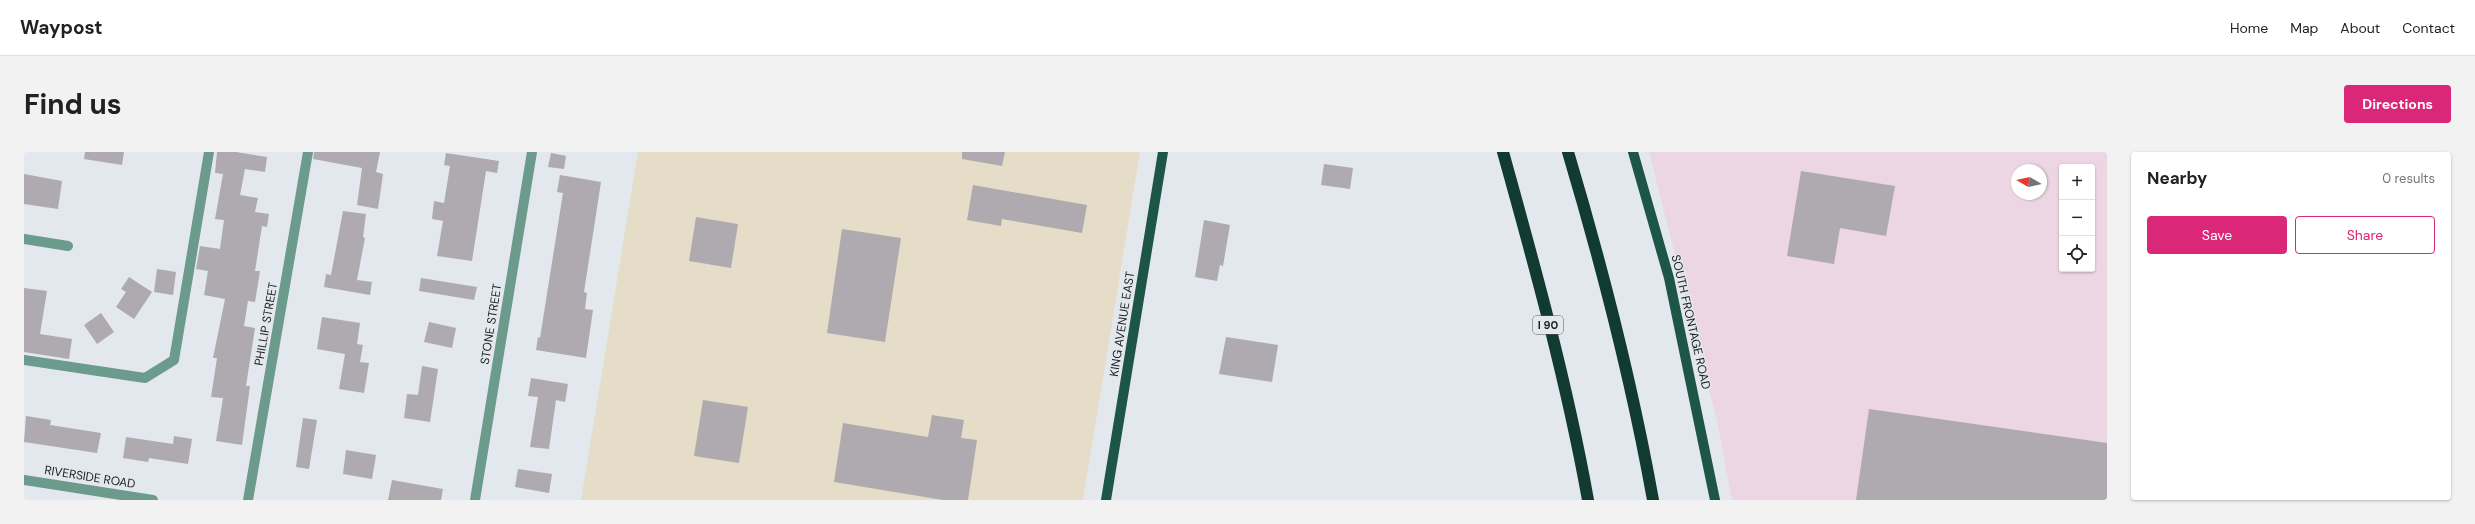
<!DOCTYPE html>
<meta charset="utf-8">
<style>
:root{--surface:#fff;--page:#f2f2f2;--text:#202124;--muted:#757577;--line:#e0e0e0;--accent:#db2777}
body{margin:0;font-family:"DM Sans",sans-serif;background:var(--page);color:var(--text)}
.controls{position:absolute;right:12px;top:12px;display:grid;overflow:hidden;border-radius:4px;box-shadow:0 1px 3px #0004}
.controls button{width:36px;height:36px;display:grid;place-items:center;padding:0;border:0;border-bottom:1px solid var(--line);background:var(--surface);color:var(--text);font:20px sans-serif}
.compass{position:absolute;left:1987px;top:12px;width:36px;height:36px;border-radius:50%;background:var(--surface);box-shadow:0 1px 3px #0004;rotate:279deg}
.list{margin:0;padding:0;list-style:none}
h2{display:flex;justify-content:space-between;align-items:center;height:52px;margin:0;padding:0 16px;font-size:17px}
h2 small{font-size:13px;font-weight:400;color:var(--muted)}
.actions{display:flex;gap:8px;padding:12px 16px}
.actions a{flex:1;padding:9px 0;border:1px solid var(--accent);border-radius:4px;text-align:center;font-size:14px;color:var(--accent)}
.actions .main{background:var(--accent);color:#fff}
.icon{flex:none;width:22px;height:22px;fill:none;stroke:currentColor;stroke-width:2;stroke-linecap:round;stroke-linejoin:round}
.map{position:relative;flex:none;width:2083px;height:348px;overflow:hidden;border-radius:4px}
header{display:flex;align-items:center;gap:24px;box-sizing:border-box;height:56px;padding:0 20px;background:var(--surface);border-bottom:1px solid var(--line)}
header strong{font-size:19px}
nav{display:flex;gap:22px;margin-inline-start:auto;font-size:14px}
.intro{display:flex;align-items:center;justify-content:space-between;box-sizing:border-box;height:96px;padding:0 24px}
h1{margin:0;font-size:28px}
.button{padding:10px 18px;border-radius:4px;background:var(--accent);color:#fff;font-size:14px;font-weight:700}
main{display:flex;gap:24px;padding:0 24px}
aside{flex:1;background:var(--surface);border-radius:4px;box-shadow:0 1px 3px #0004}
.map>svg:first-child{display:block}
.commercial{fill:#e6ddc8}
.industrial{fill:#edd6e3;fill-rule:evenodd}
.building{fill:#aeaab0}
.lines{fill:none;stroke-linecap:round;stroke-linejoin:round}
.minor{stroke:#6c9b8e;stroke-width:10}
.major{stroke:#1d5547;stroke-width:10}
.highway{stroke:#113a30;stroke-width:12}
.labels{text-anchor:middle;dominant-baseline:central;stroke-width:3;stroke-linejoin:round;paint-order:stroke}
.shield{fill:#e2e8ee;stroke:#56595c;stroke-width:1}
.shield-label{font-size:11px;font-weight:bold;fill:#1a1c1e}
.street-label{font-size:12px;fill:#1a1c1e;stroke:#e2e8ee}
</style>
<header>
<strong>Waypost</strong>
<nav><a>Home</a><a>Map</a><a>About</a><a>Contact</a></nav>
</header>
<div class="intro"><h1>Find us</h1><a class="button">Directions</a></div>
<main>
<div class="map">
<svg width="2083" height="348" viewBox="0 0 2083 348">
<rect width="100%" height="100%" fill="#e2e8ee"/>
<path class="commercial" d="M614,0H1116L1059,348H557Z"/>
<path class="industrial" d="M1625,0H2083V348H1708L1693,269ZM2038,15H2068V117H2038ZM1993,18H2017V42H1993Z"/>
<path class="building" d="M61,0H100L98,13L60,7Z
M193,0H212L243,5L241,20L221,17L216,43L234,46L231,60L245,62L243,75L238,74L231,119H236L231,150L224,149L220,174L231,176L222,234H226L218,293L192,289L199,246L187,245L193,206H189L201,147L180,143L184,119L172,117L176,94L196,97L200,68L191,67L199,22L191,21Z
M290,0H356L352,20L359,22L354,57L333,53L338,16L289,7Z
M938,0H981L978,14L938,7Z
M422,1L475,9L473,21L462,19L448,109L413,104L419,69L408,67L410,49L420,51L426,14L420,13Z
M527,1L542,4L540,17L524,15Z
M1300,12L1329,16L1326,37L1297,33Z
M1777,19L1871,34L1862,84L1816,76L1810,112L1763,104Z
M0,22L38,29L34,57L0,52Z
M536,23L577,30L560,140L563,141L561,157L569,158L562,206L512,198L514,185L516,186L539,41L533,40Z
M949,33L1063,53L1058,81L978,67L977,74L943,68Z
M319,59L342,62L339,85L341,86L333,128L348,130L346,143L300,135L302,122L307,123Z
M672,65L714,72L707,116L665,109Z
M1180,68L1206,73L1199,114L1196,113L1193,129L1171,125Z
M818,77L877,86L861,190L803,181Z
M133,117L152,120L149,143L130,140Z
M105,125L128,140L110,167L92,155L102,140L97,137Z
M397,126L453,135L450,148L395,139Z
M0,136L23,139L16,182L48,187L45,207L0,200Z
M77,161L90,180L73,192L60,173Z
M298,165L336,171L333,192L339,193L336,210L345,211L340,241L315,237L321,202L293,197Z
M405,170L432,176L428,196L400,190Z
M1202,185L1254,193L1248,230L1195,222Z
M398,214L414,217L406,270L380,266L383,242L394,243Z
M507,226L544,232L541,250L532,248L525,297L506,295L514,245L504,244Z
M679,248L724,255L715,311L670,304Z
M1845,257L2083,291V348H1832Z
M908,263L940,268L937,286L953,288L944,348H919L810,330L819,271L904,285Z
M2,264L27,268L26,273L77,281L73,301L0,290Z
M279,266L293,268L285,317L272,315Z
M150,284L168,287L164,312L125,306L124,310L99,306L102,285L149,292Z
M322,298L352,303L348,327L319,322Z
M494,317L528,322L525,341L491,335Z
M368,328L419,337L417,348H364Z"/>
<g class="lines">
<path class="minor" d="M0,87L44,94
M0,208L121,226L150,208L185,0
M0,328L129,348
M224,348L284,0
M451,348L508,0"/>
<path class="major" d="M1609,0L1645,126L1691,348
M1082,348L1139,0"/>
<path class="highway" d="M1479,0C1511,115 1543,231 1564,348
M1544,0C1578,114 1608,231 1629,348"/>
</g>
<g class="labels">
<rect class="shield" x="1509" y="164" width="30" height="18" rx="3"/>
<g class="shield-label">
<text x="1524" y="173">I 90</text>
</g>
<g class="street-label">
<text transform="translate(1667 170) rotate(77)">SOUTH FRONTAGE ROAD</text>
<text transform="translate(242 172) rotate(-80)">PHILLIP STREET</text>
<text transform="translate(467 172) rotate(-81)">STONE STREET</text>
<text transform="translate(1098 172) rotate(-81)">KING AVENUE EAST</text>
<text transform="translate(66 325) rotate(9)">RIVERSIDE ROAD</text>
</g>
</g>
</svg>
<div class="controls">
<button>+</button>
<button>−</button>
<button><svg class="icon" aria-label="locate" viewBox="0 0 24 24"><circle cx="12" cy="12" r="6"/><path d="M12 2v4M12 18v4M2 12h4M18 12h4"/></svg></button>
</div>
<svg class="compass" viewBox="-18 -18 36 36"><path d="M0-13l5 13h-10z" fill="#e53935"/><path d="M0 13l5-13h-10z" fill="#757577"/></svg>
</div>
<aside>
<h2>Nearby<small>0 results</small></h2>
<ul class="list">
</ul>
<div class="actions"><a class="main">Save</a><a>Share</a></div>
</aside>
</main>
